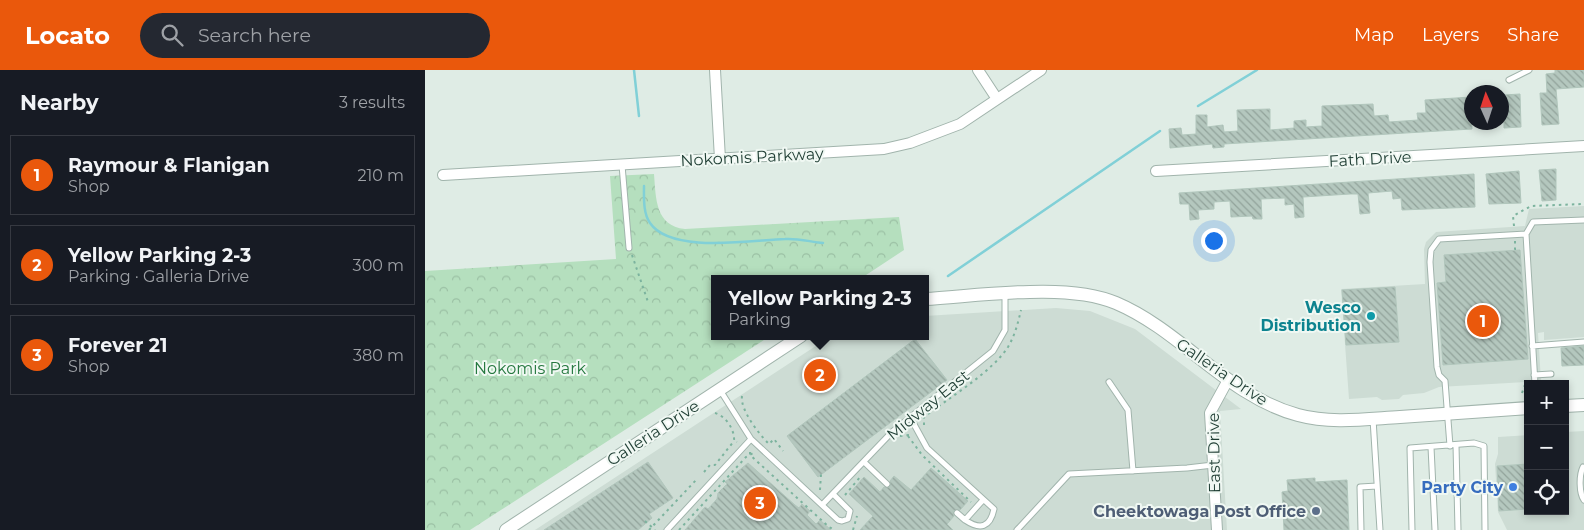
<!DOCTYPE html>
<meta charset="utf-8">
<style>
:root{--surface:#171b24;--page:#242831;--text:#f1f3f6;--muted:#9ea1a6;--line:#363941;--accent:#ea580c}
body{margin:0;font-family:Montserrat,sans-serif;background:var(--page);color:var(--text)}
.controls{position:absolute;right:15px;bottom:15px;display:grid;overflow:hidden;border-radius:0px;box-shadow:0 2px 8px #0003}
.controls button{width:45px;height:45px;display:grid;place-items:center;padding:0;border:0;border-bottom:1px solid var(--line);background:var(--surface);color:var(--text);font:25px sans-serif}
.compass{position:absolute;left:1039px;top:15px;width:45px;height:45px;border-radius:50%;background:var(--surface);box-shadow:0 2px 8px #0003;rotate:357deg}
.you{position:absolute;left:788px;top:170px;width:18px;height:18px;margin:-12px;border:4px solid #fff;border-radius:50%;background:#1a73e8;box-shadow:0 0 0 8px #1a73e833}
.badge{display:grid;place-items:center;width:32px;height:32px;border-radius:50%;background:var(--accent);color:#fff;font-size:16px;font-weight:700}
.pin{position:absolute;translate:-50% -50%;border:2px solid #fff;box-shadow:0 1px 5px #0006}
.popup{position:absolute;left:286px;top:205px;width:218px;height:65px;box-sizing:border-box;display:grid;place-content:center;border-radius:0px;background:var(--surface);filter:drop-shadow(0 1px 4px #0005);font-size:16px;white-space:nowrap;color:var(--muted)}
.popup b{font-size:19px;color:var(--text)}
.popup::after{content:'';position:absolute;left:50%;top:100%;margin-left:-10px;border:10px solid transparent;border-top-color:var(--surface)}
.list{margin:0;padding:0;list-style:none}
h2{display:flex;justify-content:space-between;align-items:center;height:65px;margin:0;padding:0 20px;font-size:21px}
h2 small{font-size:16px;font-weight:400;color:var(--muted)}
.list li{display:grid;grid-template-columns:32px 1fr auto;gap:15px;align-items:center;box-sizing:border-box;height:80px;margin:0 10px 10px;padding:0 10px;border:1px solid var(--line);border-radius:0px}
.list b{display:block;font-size:19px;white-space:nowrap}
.list p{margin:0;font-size:16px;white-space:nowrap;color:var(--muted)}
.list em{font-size:16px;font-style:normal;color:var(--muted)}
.icon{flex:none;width:28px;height:28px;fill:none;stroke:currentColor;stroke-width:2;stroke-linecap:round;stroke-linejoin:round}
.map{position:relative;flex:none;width:1159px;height:460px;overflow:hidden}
header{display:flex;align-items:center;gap:30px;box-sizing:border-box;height:70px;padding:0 25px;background:var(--accent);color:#fff}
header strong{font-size:24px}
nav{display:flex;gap:28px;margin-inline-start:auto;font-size:18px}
.search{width:350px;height:45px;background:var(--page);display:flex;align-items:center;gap:12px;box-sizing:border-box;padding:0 18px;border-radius:28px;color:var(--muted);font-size:19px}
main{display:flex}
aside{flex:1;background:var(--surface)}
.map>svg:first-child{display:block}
.built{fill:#cddcd4}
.forest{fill:url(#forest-crowns)}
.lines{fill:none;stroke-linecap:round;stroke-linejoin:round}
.stream{stroke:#81d0d7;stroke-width:2.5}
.building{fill:url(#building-back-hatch);stroke:#b1c6bc}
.service-casing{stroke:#a1b4ac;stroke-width:7}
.minor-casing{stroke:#a1b4ac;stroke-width:12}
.tertiary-casing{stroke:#a1b4ac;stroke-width:14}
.path{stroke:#7cb39e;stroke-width:2;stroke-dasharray:2.5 4;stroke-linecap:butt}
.service{stroke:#fff;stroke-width:5}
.minor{stroke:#fff;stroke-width:10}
.tertiary{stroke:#fff;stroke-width:12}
.culture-dot{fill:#0f9aa8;stroke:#f0f8f3;stroke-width:2}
.shop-dot{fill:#3f7fe0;stroke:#f0f8f3;stroke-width:2}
.service-dot{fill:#5c6f8a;stroke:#f0f8f3;stroke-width:2}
.labels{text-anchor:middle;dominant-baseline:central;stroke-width:4;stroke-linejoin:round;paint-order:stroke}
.street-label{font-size:16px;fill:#1e3d33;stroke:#f0f8f3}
.culture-label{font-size:16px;font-weight:bold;fill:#0d838f;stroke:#f0f8f3;text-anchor:end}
.park-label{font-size:16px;fill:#25783f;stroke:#f0f8f3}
.shop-label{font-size:16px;font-weight:bold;fill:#366cbe;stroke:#f0f8f3;text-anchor:end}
.service-label{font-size:16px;font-weight:bold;fill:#4e5e75;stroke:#f0f8f3;text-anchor:end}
</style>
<header>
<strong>Locato</strong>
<div class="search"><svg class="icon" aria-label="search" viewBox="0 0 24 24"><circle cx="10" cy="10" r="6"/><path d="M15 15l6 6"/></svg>Search here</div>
<nav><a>Map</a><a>Layers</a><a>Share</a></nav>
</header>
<main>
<aside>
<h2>Nearby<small>3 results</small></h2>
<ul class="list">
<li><span class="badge">1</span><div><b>Raymour &amp; Flanigan</b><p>Shop</p></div><em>210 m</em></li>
<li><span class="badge">2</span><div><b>Yellow Parking 2-3</b><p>Parking · Galleria Drive</p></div><em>300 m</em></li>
<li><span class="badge">3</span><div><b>Forever 21</b><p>Shop</p></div><em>380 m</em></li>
</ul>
</aside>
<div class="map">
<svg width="1159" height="460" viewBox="0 0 1159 460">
<defs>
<pattern id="forest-crowns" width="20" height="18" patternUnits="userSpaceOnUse" patternTransform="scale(1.25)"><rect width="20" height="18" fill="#b5dfbe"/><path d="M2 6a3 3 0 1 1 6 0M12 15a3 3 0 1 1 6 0" fill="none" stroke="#9bc0a4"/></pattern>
<pattern id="building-back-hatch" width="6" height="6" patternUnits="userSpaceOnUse" patternTransform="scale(1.25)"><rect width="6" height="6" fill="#b4c7be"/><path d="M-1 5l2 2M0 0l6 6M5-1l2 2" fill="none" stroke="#92a39b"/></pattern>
</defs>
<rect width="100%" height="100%" fill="#dfece5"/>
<path class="built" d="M1159,136V267L1119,270V262L1113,263L1116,311L1014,317L999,323L978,325L974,329L957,330L952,327L924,329L916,219L1000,214L999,179L1001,172L1011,162L1100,156L1104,139Z
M631,238L665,241L710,259L816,339L795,341L802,460H110L406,266H500V246Z
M1159,361V460H1082L1073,442L1070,394L1073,384V367L1103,365V441H1140V362Z"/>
<path class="forest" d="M229,104C231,128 230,156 260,159L474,147L479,180L435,209H290V266H345L45,460H0V201L191,189L185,106Z"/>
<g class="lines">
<path class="stream" d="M209,0L214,46
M773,36L832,0
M219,116C219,128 218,143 225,153C246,184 327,170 360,169C373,168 386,172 398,173
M523,206L735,61"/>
</g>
<path class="building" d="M1130,0H1159V17L1131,19L1134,54L1117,55L1115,23H1122L1121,4L1130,3Z
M1095,24L1096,57L1079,58V25Z
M1046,27L1047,59L799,74V77L788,78L787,74L745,78L744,59L756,58L757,65L771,64V45H782V57L798,55L799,62L813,61L812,40L845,39V60L869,58V51L881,50V57L897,56V36L948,34L949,46L963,45L964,52L993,50L992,43H1001L1000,30Z
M1131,99V130L1117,131L1114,100Z
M1094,101L1096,133L1064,134L1061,104Z
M1049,104L1050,137L977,140L976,128L968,129L967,121L943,123L945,143L935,144L933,124H925L878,127L879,147L870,148L869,134L860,135V128L836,129L837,149H828L827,146L806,147L805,131L789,132V139L773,140L774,149L765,150L764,134H755L754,123Z
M1095,180L1103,289L1018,295L1012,213L1021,212L1019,185Z
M970,217L974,272L921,275L917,220Z
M490,269L522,310L393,407L362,366Z
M1159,276V295L1137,296L1136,278Z
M223,392L248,428L224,444L227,448L213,460H119Z
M323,393L370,435L374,438L377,434L385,441L382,445L391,454L395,450L406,460H260L280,437L283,439L292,429L293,423L302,414L300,412Z
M1103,394V439L1074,441L1072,396Z
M506,398L543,431L535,440L528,441L529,446L522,454L528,460H435L448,446L424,424L439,407L455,422L459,417H465V411L469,406L486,420Z
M890,408V412L922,410L924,460H859L857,422L863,421L862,410Z"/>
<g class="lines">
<g class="service-casing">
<path id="service" d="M1084,10L1104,0
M197,95L204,178
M1101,164L1110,314
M1107,276L1159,272
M1109,305L1126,304
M684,312L703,340L708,401
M295,320L326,369L413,450L417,451L423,449L425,441L408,424
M485,347L502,378L569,439C565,458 555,460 540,450L558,430
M948,349L955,460
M1031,375L1033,460
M1025,376L1020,311L1014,305L1012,297L1005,192L1006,180L1014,169L1101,164L1108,152L1159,150
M1006,377L1010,460
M439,392L462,414
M1158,397C1154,405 1154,423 1159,430
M397,435L467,362L568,281L580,260V224
M532,443L540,450
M242,460L326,369
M592,460L644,404L762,398L788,395
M936,460L935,417L952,416
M987,460L985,378L1049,373L1059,376L1060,460"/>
</g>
<g class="minor-casing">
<path id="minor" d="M290,0L295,89
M553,0L572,29
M731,101L1159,76
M18,105L459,79L485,73L535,54L616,0
M792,460L785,343L803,310"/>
</g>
<g class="tertiary-casing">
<path id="tertiary" d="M500,229C554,226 642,212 691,233C757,261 802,326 873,345C906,354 941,349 975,347C1017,344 1060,341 1103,338
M1140,336L1159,335
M81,460L376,266"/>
</g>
<path class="path" d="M1089,156L1088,146L1106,136L1159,134
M1090,171V179H1095
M207,185L223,232
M1097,323L1101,312
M317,326C315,340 334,364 344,374L349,369L358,381
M290,343C301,346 310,360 309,371L312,372
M499,355V347C525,327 566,303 583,277C590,265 593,253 596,240
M475,366L485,365
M483,366L497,385L546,432
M325,382V385L404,457L410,460
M279,402L285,395H290L309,371
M395,420L396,404
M420,425L436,406
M220,451L230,460
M224,460L272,409
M254,460L321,387L330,382
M428,460L432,446"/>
<use href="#service" class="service"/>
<use href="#minor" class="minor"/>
<use href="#tertiary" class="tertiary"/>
</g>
<circle class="culture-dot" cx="946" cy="246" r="5"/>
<circle class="shop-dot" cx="1088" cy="417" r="5"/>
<circle class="service-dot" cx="891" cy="441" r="5"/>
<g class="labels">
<g class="street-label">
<text transform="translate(327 87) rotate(-3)">Nokomis Parkway</text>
<text transform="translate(945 89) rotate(-3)">Fath Drive</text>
<text transform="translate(797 302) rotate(34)">Galleria Drive</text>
<text transform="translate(503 335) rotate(-39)">Midway East</text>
<text transform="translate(228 363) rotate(-33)">Galleria Drive</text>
<text transform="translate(789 383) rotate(-91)">East Drive</text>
</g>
<g class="culture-label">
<text x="936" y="237">Wesco<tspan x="936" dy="18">Distribution</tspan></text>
</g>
<g class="park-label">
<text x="105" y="298">Nokomis Park</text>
</g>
<g class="shop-label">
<text x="1078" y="417">Party City</text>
</g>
<g class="service-label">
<text x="881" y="441">Cheektowaga Post Office</text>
</g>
</g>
</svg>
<div class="controls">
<button>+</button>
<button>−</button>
<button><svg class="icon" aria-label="locate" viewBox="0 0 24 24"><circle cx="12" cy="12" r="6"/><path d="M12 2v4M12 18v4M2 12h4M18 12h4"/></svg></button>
</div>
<svg class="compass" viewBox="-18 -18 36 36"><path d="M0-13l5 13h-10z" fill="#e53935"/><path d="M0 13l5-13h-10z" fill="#9ea1a6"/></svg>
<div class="you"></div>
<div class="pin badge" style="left:1058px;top:251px">1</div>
<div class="pin badge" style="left:395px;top:305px">2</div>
<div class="popup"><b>Yellow Parking 2-3</b>Parking</div>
<div class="pin badge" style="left:335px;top:433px">3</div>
</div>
</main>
